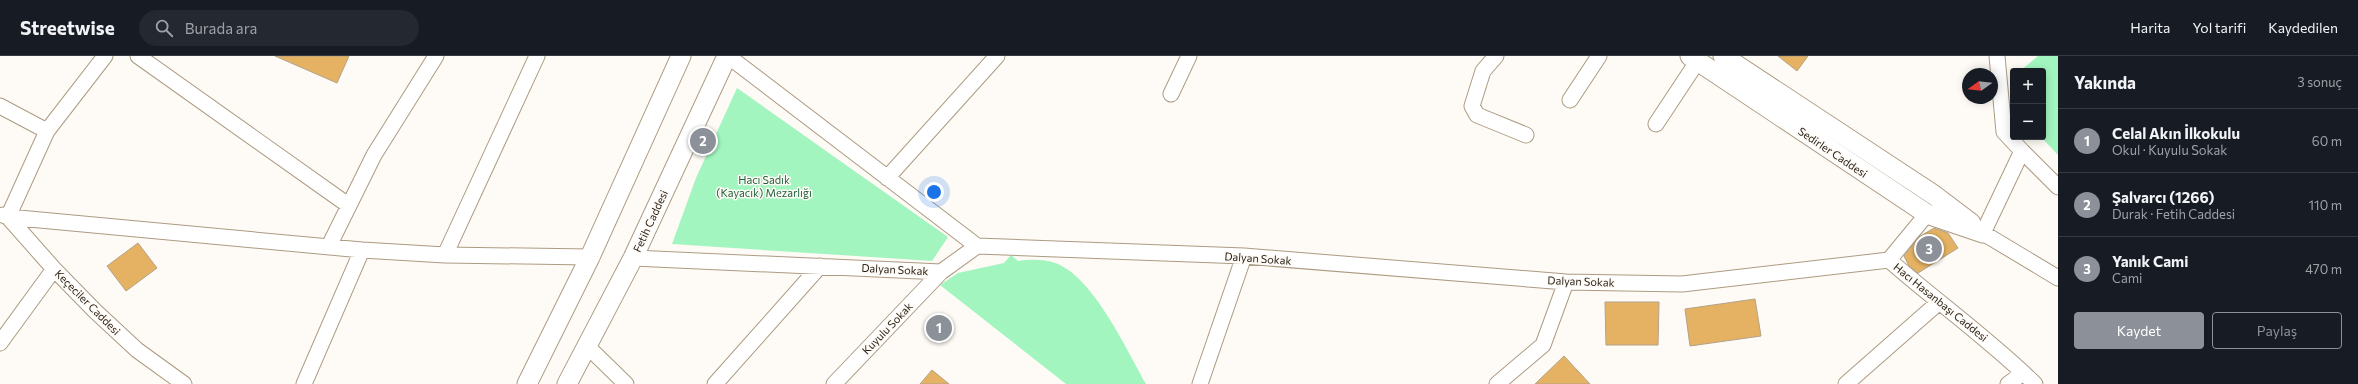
<!DOCTYPE html>
<html lang="tr">
<meta charset="utf-8">
<style>
:root{--surface:#171b24;--page:#242831;--text:#f1f3f6;--muted:#9ea1a6;--line:#363941;--accent:#8c9099}
body{margin:0;font-family:Commissioner,sans-serif;background:var(--page);color:var(--text)}
.controls{position:absolute;right:12px;top:12px;display:grid;overflow:hidden;border-radius:4px;box-shadow:0 2px 10px #0003}
.controls button{width:36px;height:36px;display:grid;place-items:center;padding:0;border:0;border-bottom:1px solid var(--line);background:var(--surface);color:var(--text);font:20px sans-serif}
.compass{position:absolute;left:1962px;top:12px;width:36px;height:36px;border-radius:50%;background:var(--surface);box-shadow:0 2px 10px #0003;rotate:255deg}
.you{position:absolute;left:934px;top:136px;width:14px;height:14px;margin:-10px;border:3px solid #fff;border-radius:50%;background:#1a73e8;box-shadow:0 0 0 6px #1a73e833}
.badge{display:grid;place-items:center;width:26px;height:26px;border-radius:50%;background:var(--accent);color:#fff;font-size:13px;font-weight:700}
.pin{position:absolute;translate:-50% -50%;border:2px solid #fff;box-shadow:0 1px 4px #0006}
.list{margin:0;padding:0;list-style:none}
h2{display:flex;justify-content:space-between;align-items:center;height:52px;margin:0;padding:0 16px;font-size:17px}
h2 small{font-size:13px;font-weight:400;color:var(--muted)}
.list li{display:grid;grid-template-columns:26px 1fr auto;gap:12px;align-items:center;box-sizing:border-box;height:64px;padding:0 16px;border-top:1px solid var(--line)}
.list b{display:block;font-size:15px;white-space:nowrap}
.list p{margin:0;font-size:13px;white-space:nowrap;color:var(--muted)}
.list em{font-size:13px;font-style:normal;color:var(--muted)}
.actions{display:flex;gap:8px;padding:12px 16px}
.actions a{flex:1;padding:9px 0;border:1px solid var(--accent);border-radius:4px;text-align:center;font-size:14px;color:var(--accent)}
.actions .main{background:var(--accent);color:#fff}
.icon{flex:none;width:22px;height:22px;fill:none;stroke:currentColor;stroke-width:2;stroke-linecap:round;stroke-linejoin:round}
.map{position:relative;flex:none;width:2058px;height:328px;overflow:hidden}
header{display:flex;align-items:center;gap:24px;box-sizing:border-box;height:56px;padding:0 20px;background:var(--surface);border-bottom:1px solid var(--line)}
header strong{font-size:19px}
nav{display:flex;gap:22px;margin-inline-start:auto;font-size:14px}
.search{width:280px;height:36px;background:var(--page);display:flex;align-items:center;gap:10px;box-sizing:border-box;padding:0 14px;border-radius:22px;color:var(--muted);font-size:15px}
main{display:flex}
aside{flex:1;background:var(--surface)}
.map>svg:first-child{display:block}
.green{fill:#a2f5bf}
.building{fill:#e4b262;stroke:#b3a288}
.lines{fill:none;stroke-linecap:round;stroke-linejoin:round}
.minor-casing{stroke:#ac9b82;stroke-width:17}
.major-casing{stroke:#ac9b82;stroke-width:21}
.minor{stroke:#fff;stroke-width:15}
.major{stroke:#fff;stroke-width:19}
.labels{text-anchor:middle;dominant-baseline:central;stroke-width:3;stroke-linejoin:round;paint-order:stroke}
.street-label{font-size:11px;fill:#251e14;stroke:#fefaf5}
.park-label{font-size:11px;fill:#215f3c;stroke:#fefaf5}
</style>
<header>
<strong>Streetwise</strong>
<div class="search"><svg class="icon" aria-label="search" viewBox="0 0 24 24"><circle cx="10" cy="10" r="6"/><path d="M15 15l6 6"/></svg>Burada ara</div>
<nav><a>Harita</a><a>Yol tarifi</a><a>Kaydedilen</a></nav>
</header>
<main>
<div class="map">
<svg width="2058" height="328" viewBox="0 0 2058 328">
<rect width="100%" height="100%" fill="#fefaf5"/>
<path class="green" d="M2038,0H2058V99L2041,81H2043V15H2020Z
M737,32L948,181L932,205L672,188L696,122Z
M1011,199L1018,205C1029,203 1045,203 1055,207C1092,219 1127,294 1146,328H1066L940,229L958,217L1004,207Z"/>
<path class="building" d="M275,0H349L337,27Z
M1778,0H1808L1797,15Z
M1934,172L1948,177L1958,192L1918,217L1909,210L1904,200L1919,181Z
M138,187L157,212L126,235L107,210Z
M1755,243L1761,280L1690,290L1685,253Z
M1605,246H1659L1658,289H1606Z
M1564,300L1590,328H1535Z
M932,314L949,328H920Z"/>
<g class="lines">
<g class="minor-casing">
<path id="minor" d="M105,0L47,75L8,161L362,194L445,199L590,201
M138,0L348,149
M728,0L977,190
M1496,0L1483,15L1472,50L1477,59L1526,79
M1997,0L2004,76L2022,95L1983,177L2058,222
M1171,38L1189,0
M1570,44L1599,0
M0,50L47,75
M1656,68L1697,6
M2022,95L2058,131
M887,122L997,0
M1927,158L1889,204C1937,246 1989,283 2035,328
M3,159L8,161L54,213L95,255L137,294L184,328
M329,190L374,99L436,0
M445,199L537,0
M633,202L941,216L977,190L1244,200L1566,226L1682,228L1889,204
M0,287L54,213
M587,290L626,328
M304,328L362,194
M715,328L820,210
M834,328L941,216
M1200,328L1244,200
M1497,328L1543,289L1566,226
M1846,328L1938,247
M2008,328L2023,317"/>
</g>
<g class="major-casing">
<path id="major" d="M1690,0L1927,158L1983,177
M1723,0L1934,139L1971,167
M527,328L590,201L681,0
M567,328L633,202L727,0"/>
</g>
<use href="#minor" class="minor"/>
<use href="#major" class="major"/>
</g>
<g class="labels">
<g class="street-label">
<text transform="translate(1833 96) rotate(34)">Sedirler Caddesi</text>
<text transform="translate(650 165) rotate(-65)">Fetih Caddesi</text>
<text transform="translate(1258 202) rotate(4)">Dalyan Sokak</text>
<text transform="translate(895 213) rotate(3)">Dalyan Sokak</text>
<text transform="translate(1581 225) rotate(2)">Dalyan Sokak</text>
<text transform="translate(88 246) rotate(45)">Keçeciler Caddesi</text>
<text transform="translate(1941 246) rotate(39)">Hacı Hasanbaşı Caddesi</text>
<text transform="translate(887 272) rotate(-46)">Kuyulu Sokak</text>
</g>
<g class="park-label">
<text x="764" y="123">Hacı Sadık<tspan x="764" dy="13">(Kayacık) Mezarlığı</tspan></text>
</g>
</g>
</svg>
<div class="controls">
<button>+</button>
<button>−</button>
</div>
<svg class="compass" viewBox="-18 -18 36 36"><path d="M0-13l5 13h-10z" fill="#e53935"/><path d="M0 13l5-13h-10z" fill="#9ea1a6"/></svg>
<div class="you"></div>
<div class="pin badge" style="left:939px;top:272px">1</div>
<div class="pin badge" style="left:703px;top:85px">2</div>
<div class="pin badge" style="left:1929px;top:193px">3</div>
</div>
<aside>
<h2>Yakında<small>3 sonuç</small></h2>
<ul class="list">
<li><span class="badge">1</span><div><b>Celal Akın İlkokulu</b><p>Okul · Kuyulu Sokak</p></div><em>60 m</em></li>
<li><span class="badge">2</span><div><b>Şalvarcı (1266)</b><p>Durak · Fetih Caddesi</p></div><em>110 m</em></li>
<li><span class="badge">3</span><div><b>Yanık Cami</b><p>Cami</p></div><em>470 m</em></li>
</ul>
<div class="actions"><a class="main">Kaydet</a><a>Paylaş</a></div>
</aside>
</main>
